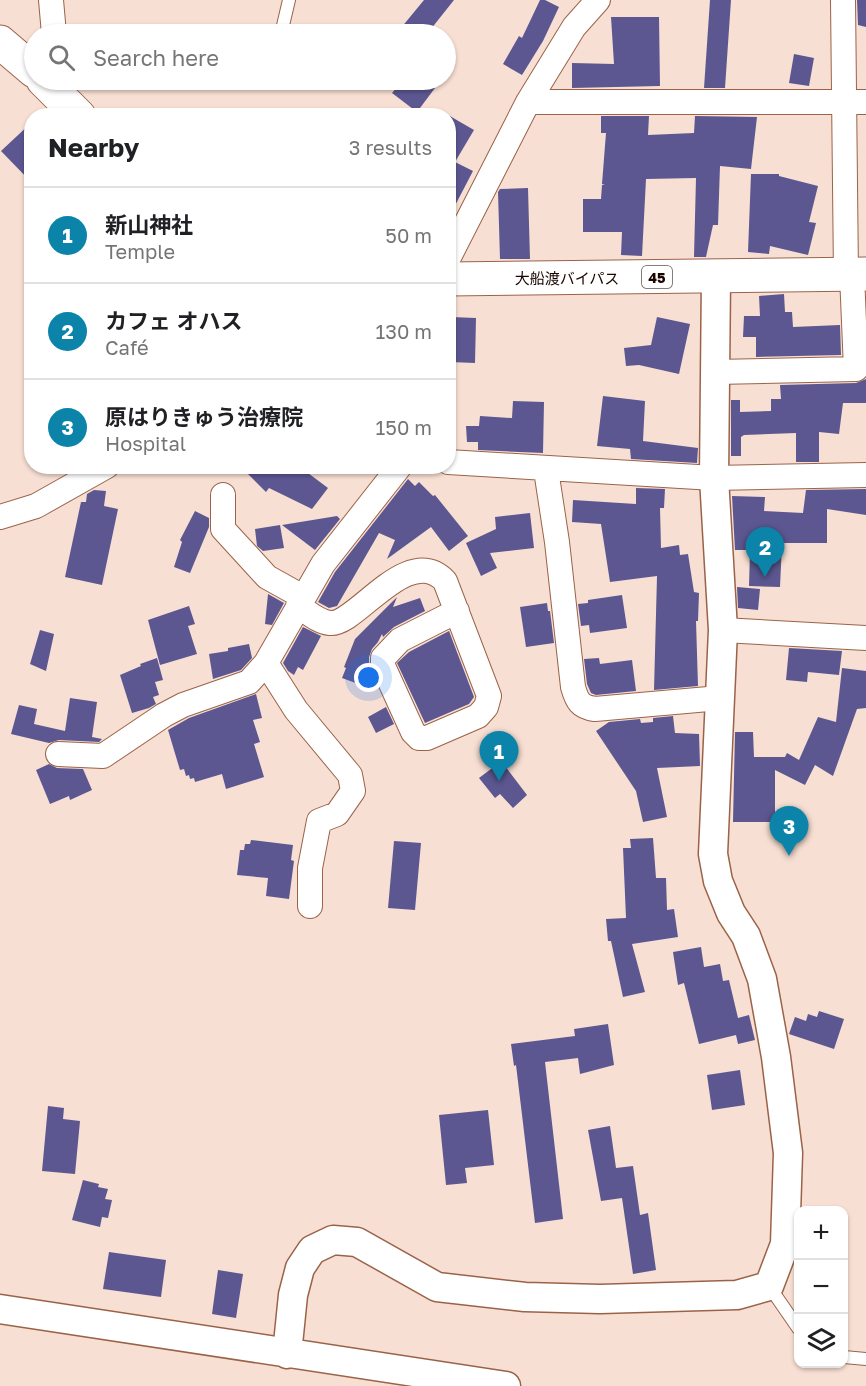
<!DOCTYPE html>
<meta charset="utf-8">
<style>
:root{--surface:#fff;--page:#f2f2f2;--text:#202124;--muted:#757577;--line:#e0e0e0;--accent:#0c84a9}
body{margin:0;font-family:"Golos Text","Noto Sans JP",sans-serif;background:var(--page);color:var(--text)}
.controls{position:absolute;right:18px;bottom:18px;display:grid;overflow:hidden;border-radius:12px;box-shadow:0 2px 4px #0004}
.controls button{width:54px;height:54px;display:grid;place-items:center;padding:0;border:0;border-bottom:2px solid var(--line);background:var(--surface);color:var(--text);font:30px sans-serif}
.you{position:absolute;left:369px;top:678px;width:21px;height:21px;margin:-15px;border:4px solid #fff;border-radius:50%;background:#1a73e8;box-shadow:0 0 0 9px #1a73e833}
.badge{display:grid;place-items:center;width:39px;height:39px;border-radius:50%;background:var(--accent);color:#fff;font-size:20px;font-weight:700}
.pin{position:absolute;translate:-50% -50px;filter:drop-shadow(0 2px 3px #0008)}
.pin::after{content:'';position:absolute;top:32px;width:21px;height:18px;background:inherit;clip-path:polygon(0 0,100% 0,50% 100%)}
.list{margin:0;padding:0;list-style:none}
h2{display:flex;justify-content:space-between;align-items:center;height:78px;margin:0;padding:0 24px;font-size:26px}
h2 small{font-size:20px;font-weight:400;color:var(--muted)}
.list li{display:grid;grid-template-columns:39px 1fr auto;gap:18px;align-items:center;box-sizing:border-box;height:96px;padding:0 24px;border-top:2px solid var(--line)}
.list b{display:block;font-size:22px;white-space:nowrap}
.list p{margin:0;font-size:20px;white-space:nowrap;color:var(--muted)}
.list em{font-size:20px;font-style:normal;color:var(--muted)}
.icon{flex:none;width:33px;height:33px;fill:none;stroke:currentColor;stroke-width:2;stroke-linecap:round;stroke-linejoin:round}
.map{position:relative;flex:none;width:866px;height:1386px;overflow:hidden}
.search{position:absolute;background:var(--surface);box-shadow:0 2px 4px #0004;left:24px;top:24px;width:432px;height:66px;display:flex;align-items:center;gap:15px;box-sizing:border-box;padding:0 21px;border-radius:33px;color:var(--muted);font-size:22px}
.panel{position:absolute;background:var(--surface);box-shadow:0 2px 4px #0004;left:24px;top:108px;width:432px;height:366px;border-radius:24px}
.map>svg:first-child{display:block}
.building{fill:#5c5790}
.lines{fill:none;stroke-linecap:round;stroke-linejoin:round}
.service-casing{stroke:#9a6348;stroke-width:14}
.minor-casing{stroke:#9a6348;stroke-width:26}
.tertiary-casing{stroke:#9a6348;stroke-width:31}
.trunk-casing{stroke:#9a6348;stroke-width:35}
.service{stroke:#fff;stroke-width:12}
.minor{stroke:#fff;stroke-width:24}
.tertiary{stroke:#fff;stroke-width:28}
.trunk{stroke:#fff;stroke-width:33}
.labels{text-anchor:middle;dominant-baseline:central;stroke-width:6;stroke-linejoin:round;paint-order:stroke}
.shield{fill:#fff;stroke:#5f514d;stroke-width:1.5}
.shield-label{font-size:14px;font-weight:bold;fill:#1a0601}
.street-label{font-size:15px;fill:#1a0601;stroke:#fff}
</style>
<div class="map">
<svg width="866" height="1386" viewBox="0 0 866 1386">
<rect width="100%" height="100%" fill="#f8dfd3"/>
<path class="building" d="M424,0H454L427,34H396Z
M540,0H545L559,7L543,41L522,75L503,64L519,36L522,38Z
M710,0H731L725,88H704Z
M857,0H866V27L858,25Z
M611,17H659L660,86L572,88V63L614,64Z
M794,54L814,58L809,86L789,83Z
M403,80H425L435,88L417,112L392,93Z
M448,115L474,130L455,162L473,171L448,219Z
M601,116H649L648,135L694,133L695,116L757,117L751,169L720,166L718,225H713L706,257H694L696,178L646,179L642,256L621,255L622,232H583V199H601L602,185H605L602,184L606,133H601Z
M32,122V183L1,151Z
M751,174H779V176L818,186L809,222L816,223L808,255L770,246L769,254L748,252Z
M528,188L530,259H500L498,192L500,189Z
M784,294L785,312H792L793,327L840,325L841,355L756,357V337H743L744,316H760L759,296Z
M451,317L476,318L475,363L450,362Z
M657,317L690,324L679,374L639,365L626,366L624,348L651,345Z
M866,379V403H843L839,434L819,432V462H796V433L744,435L741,437V456H731V400H740V412L771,411V399H781L780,385L856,383Z
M603,396L645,401L643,441L698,448L697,463L631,459L630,449L597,446Z
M513,401L544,402L543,453L478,450V442H467L466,426H479L480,416L512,418Z
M240,466H295L308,473L328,488L312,509L269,488L266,492Z
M408,479L415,486L419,482L433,496L435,495L468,536L449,551L431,527L387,559L395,540L379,533L337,606L329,608L318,602L335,572Z
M636,488L665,489L664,508H660L661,548L679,545L680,555L688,554L694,592L699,593L698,621H696L698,686L654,690L657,576L610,582L601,524L572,522L573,500L636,504Z
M866,489V515L827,509V543H782L780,587L749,586L750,550H735L732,496L765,497L764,511L803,513L806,490Z
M94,490L106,491L104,506L118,509L102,585L65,577L81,502H86L87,494Z
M195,511L209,518V527L190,573L174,567L182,542L180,540Z
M530,513L534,548L490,553L497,568L481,576L466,543L496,529L495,517Z
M337,516L340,519L315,550L282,525Z
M280,525L284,548L263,551L257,546L255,529Z
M737,587L760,589L758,610L738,608Z
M268,594L284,603L272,625L265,624Z
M622,595L627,628L590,633L589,625L581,626L578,604L588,603V600Z
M397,597L393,607L420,598L425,611L394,627L383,637L382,634L378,642L372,649L369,657V666L361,685L342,678L346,668L344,667L355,639Z
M547,603L548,611H550L554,643L526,647L520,607Z
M189,606L195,624L188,626L197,654L160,665L148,620Z
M303,627L321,636L303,670L298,667L294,675L288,671L283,663Z
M40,630L54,634L46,671L30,664Z
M449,631L474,697L469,704L425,723L397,663L409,652Z
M249,644L252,658L241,670L213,679L209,654L228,651V648Z
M789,648L842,651L839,675L808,672L807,682L786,680Z
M157,658L163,680L155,682L159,695L153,697L156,704L149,708L132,713L120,675L141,666L140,664Z
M599,658L600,664L632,660L636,691L596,695L591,693L587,684L584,659Z
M842,668L866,671V708L857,709L833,776L815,765L805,785L775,770V822H733L735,732H753L754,757H785L787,753L799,760L818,717L836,722Z
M256,694L262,718L253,720L260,742L254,744L264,777L226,789L222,774L195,782L194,778L190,779L189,775L186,776L184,769L180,770L168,730L189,718Z
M70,698L97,702L92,737L102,739L99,742L59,740L49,743L11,734L19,705L37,709L34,724L65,731Z
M386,707L394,724L376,733L368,717Z
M673,716L675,733L699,734L700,766L657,768L667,817L643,822L636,791L596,731L609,722L640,719L641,723L653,722V718Z
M499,763L502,767L505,766L527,795L513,808L500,794L495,798L479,778Z
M49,764L57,768L83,769L92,790L70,800L69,796L50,804L36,770Z
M653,838L656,878H666L667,910L674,909L678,937L632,944L645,992L623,997L611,941H608L606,919L626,918L623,848H631L630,839Z
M251,840L293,845L291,860L294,861L289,899L266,896L268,878L237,875L240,850H244L245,844H250Z
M394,841L421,843L415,910L388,908Z
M701,947L704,967L720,964L723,981L729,980L738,1018L749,1015L755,1040L738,1044L736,1035L699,1044L684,983L678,985L673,952Z
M819,1011L844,1019L834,1049L789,1034L795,1017L806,1021L808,1014L817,1017Z
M608,1024L614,1065L580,1074L578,1058L545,1062L563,1219L535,1223L516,1065L514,1066L511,1044L575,1036L574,1029Z
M740,1070L745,1105L712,1110L707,1075Z
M48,1106L64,1108L63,1119L80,1121L75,1174L42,1171Z
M488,1110L494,1165L465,1168L467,1183L446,1185L439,1115Z
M610,1126L616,1168L633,1166L640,1215L648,1213L656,1270L633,1274L622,1198L601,1201L588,1130Z
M83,1180L99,1184L98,1187L108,1189L105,1199L112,1200L108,1218L102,1217L100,1227L72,1220Z
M109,1252L166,1260L161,1297L103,1289Z
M218,1270L243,1274L236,1318L212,1314Z"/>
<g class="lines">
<g class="service-casing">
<path id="service" d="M281,34L289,0
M769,1286L798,1328
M844,1357L866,1359"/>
</g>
<g class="minor-casing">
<path id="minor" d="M51,0L54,34
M843,0L846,275
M528,102H866
M448,259L528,102L574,27L598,0
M715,372L856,369L852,275
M448,462L714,478L866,475
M546,470L557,542L573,687C577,701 580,707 595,709L720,698
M223,495V529L267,577L303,597
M0,517L36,506L107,466
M298,606C308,612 318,622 330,623C356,626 407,542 445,581L489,696L486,707L478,716L427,738H419L413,732L383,666V658L400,640L457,611
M723,630L866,638
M58,754L103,756L164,715L183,705L249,682L266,663
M310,906V868L319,821L337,814L353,791L350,775L296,710L266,663L323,564L400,466"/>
</g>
<g class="tertiary-casing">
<path id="tertiary" d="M0,1309L506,1386
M287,1354L293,1295L300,1268L312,1250L333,1240L357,1242L437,1287L525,1297L600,1299L737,1295L769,1286L785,1244L788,1153L776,1057L762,979L746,936L731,913L718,881L713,854L723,630L714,478L716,277"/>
</g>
<g class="trunk-casing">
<path id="trunk" d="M0,42L34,71
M43,80L79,116
M448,279L866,274"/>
</g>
<use href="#service" class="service"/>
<use href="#minor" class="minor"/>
<use href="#tertiary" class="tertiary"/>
<use href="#trunk" class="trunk"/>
</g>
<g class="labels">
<rect class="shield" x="642" y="266" width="30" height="22" rx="4.5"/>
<g class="shield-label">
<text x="657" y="277">45</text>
</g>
<g class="street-label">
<text x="567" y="278">大船渡バイパス</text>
</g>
</g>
</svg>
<div class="controls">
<button>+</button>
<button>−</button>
<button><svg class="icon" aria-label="layers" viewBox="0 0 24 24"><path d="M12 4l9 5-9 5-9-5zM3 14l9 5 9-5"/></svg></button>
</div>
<div class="you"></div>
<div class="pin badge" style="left:499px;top:781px">1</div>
<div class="pin badge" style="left:765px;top:577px">2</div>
<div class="pin badge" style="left:789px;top:856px">3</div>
<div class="search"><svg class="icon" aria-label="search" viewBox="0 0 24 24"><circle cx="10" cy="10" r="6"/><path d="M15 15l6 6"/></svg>Search here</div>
<section class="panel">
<h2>Nearby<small>3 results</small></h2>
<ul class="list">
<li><span class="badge">1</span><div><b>新山神社</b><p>Temple</p></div><em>50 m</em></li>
<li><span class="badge">2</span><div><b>カフェ オハス</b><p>Café</p></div><em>130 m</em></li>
<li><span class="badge">3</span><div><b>原はりきゅう治療院</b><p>Hospital</p></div><em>150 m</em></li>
</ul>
</section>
</div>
